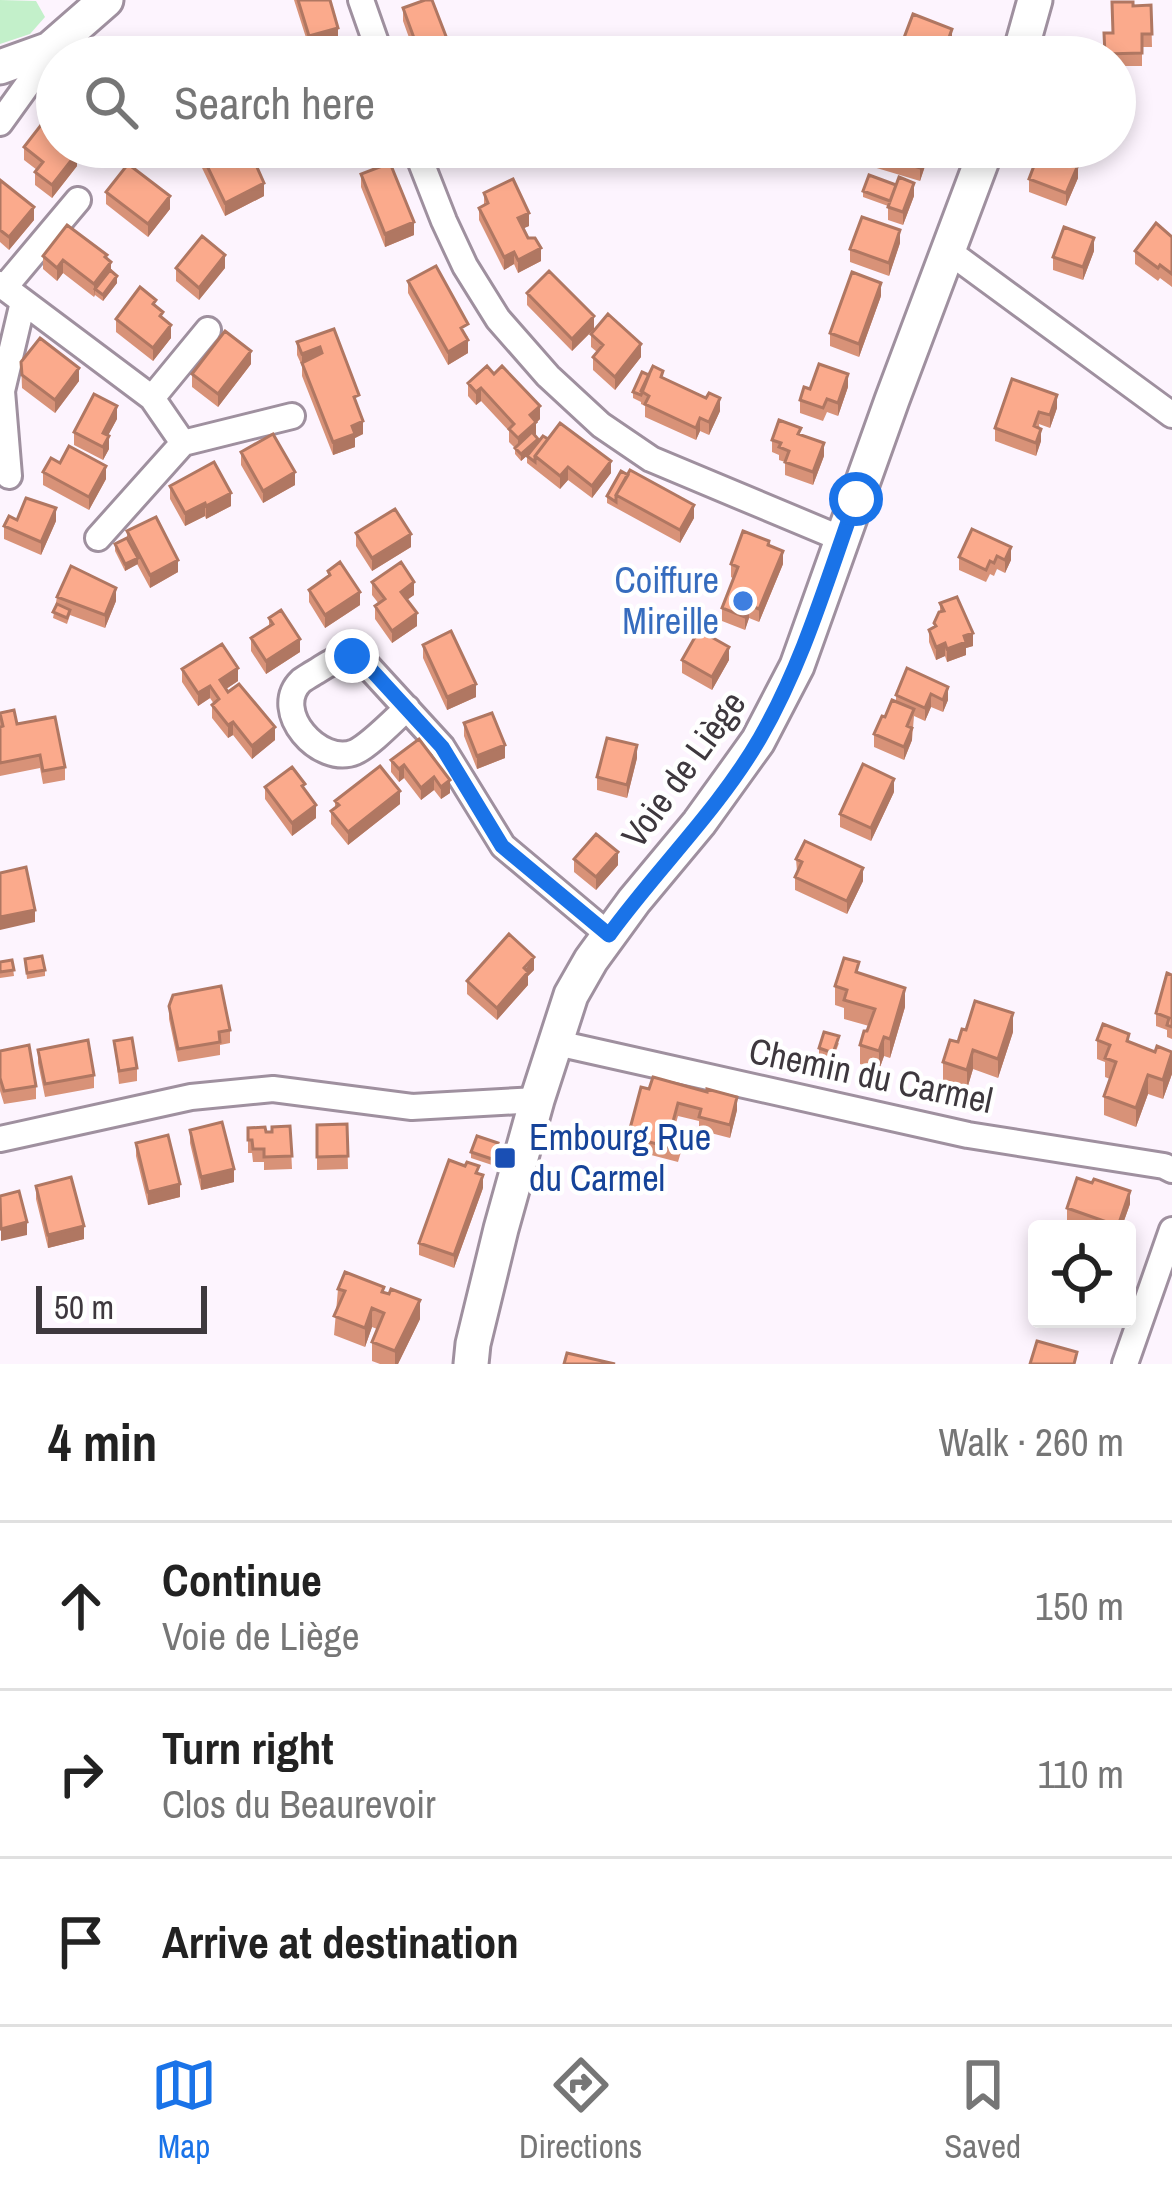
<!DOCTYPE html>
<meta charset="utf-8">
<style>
:root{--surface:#fff;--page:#f2f2f2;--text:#222;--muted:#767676;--line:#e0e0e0;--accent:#1a73e8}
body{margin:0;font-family:"Archivo Narrow",sans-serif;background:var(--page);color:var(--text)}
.controls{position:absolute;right:36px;bottom:36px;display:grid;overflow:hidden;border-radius:12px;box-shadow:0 6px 18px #0003}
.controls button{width:108px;height:108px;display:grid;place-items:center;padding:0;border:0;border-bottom:3px solid var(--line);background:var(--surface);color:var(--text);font:60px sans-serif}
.scale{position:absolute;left:36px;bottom:30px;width:171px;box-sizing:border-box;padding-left:12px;border:6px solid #3e383e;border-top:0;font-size:33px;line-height:42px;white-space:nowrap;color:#3e383e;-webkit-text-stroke:9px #fff;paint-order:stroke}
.stop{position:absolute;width:36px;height:36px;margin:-27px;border:9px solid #1a73e8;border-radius:50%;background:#fff}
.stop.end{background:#1a73e8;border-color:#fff;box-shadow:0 3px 12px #0008}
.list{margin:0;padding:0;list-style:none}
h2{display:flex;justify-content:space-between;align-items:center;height:156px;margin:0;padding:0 48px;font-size:51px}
h2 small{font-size:39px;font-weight:400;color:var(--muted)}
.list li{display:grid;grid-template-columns:78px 1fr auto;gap:36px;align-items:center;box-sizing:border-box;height:168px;padding:0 48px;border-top:3px solid var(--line)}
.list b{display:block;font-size:45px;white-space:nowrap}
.list p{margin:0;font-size:39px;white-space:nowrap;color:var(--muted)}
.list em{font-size:39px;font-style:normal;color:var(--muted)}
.icon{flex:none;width:66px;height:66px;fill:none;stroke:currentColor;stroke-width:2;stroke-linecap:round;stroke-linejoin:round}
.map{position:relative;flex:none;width:1172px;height:1364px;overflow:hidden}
.search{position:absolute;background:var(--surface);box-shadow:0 6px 18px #0003;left:36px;right:36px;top:36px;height:132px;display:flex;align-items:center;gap:30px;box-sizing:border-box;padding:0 42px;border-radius:66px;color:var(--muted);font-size:45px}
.sheet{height:660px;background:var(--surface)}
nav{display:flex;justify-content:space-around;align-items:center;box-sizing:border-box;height:168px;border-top:3px solid var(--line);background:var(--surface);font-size:33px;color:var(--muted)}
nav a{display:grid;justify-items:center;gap:6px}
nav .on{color:var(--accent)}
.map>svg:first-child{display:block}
.green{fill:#c3f0ca}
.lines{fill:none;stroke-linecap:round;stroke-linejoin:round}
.street-casing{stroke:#9f909f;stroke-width:30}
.secondary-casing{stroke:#9f909f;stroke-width:39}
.street{stroke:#fff;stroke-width:24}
.secondary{stroke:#fff;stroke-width:33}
.wall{fill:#d89278}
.shaded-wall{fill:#b07762}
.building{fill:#fbaa8c;stroke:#b07762;stroke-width:3}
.route{stroke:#1a73e8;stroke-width:15}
.shop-dot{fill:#3f7fe0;stroke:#fff;stroke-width:4.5}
.transit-dot{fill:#1a4fb4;stroke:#fff;stroke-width:4.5}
.labels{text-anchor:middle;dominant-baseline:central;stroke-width:9;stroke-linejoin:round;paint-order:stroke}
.shop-label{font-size:36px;fill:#366cbe;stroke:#fff;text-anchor:end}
.street-label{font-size:36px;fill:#3e383e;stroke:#fff}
.transit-label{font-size:36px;fill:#164399;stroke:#fff;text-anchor:start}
</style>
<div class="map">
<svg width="1172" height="1364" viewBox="0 0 1172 1364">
<rect width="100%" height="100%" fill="#fdf4fe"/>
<path class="green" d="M0,0L36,1L45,17L30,34L0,44Z"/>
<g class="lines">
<g class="street-casing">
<path id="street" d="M361,0L381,57
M0,123L41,66L50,49
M415,147L444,221L465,266L498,319L548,376L601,425L651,459L842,539
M947,250L1172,415
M0,284L152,398L183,443
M4,288L78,200
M152,398L208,330
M9,476L2,391L23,302
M98,538L183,443L292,416
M407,708C394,720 370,745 355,752C320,767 270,711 301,681C302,680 315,672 317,671C329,663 338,658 352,655L365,663L442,747L503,846L609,935
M557,1043L968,1135L1164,1166L1172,1170
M0,1139L191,1097L273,1089L412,1107L537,1100
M1125,1364L1172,1230"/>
</g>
<g class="secondary-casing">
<path id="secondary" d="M1019,57L1035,0
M0,67L50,49L106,0
M471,1364L473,1344L501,1229L537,1100L571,995L591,960L634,901L699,823L758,741L797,666L892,400L987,147"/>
</g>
<use href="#street" class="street"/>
<use href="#secondary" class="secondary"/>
</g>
<path class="wall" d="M294,0H330L338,41L329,44L325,57H301L299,47L308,44Z
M1151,5L1152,47H1142V66H1115V57H1104V33H1112L1133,6Z
M403,8L454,57H416L403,21Z
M24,147L77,166L52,198L35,185V172L37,170L24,160Z
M192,147H248L264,196L225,216Z
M929,147V154L920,181L870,166V153Z
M361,174L414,235L385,247L361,187Z
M1078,178L1066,206L1029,192V179Z
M0,180L34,220L9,250L0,242Z
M863,191L914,196L903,225L888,220V206L863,197Z
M106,192L170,209L148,237L106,204Z
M484,193L529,226L523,228L541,261L518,273L514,264L504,270L479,220V208L484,205Z
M1172,237V287L1160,278L1158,281L1135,264V251Z
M900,243L889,276L850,262V249Z
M1094,251L1083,280L1053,270V257Z
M43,256L107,259L117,283L103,301L95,295L94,297L63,273L57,281L43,269Z
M176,268H225L199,300L176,281Z
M408,281L468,337V353L448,365L408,293Z
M527,293L594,329L572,351L527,305Z
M881,296L859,357L830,346V333Z
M156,307L171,338L153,361L116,332V319Z
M334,329L358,408L363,434L355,438V447L333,455L302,376V366L297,355V342Z
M591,334L641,357L615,390L593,370V357L597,352L591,347Z
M21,362L79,381L55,413L22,388Z
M251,364L218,407L192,387V374Z
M487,366L540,419L536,423L535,436L538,443L611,473L592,498L568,480L560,489L527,463V456L531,452L521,461L515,454V448L509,442V431L481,401L476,405L468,396V383Z
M663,378L720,411L709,435L700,431L696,440L645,417V406L641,404V402L633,398V392Z
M848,387L838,416L827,412L823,421L800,413V400Z
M1057,395V408L1050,428L1039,424L1041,441L1036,456L995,441V428Z
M117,419L108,435L109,449L103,460L74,445V432Z
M801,434L824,456L813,485L785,475V462L779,460V455L772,452V440Z
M241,452L295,485L263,503L241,465Z
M621,471L694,518L680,543L607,503V496Z
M43,472L106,479L89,510L43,485Z
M170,486L231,506L206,519L205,516L185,526L170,499Z
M17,520L56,521L41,555L4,539V526Z
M972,529L1011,560L1005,573L997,569L994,576L990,574L986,582L959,570V557Z
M127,531L178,572L150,588L137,564L125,571L115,551V544L127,538Z
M356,533L411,547L372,571L356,546Z
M769,546L783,564L759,622L749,618L745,630L722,621V608L734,579L731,577V564Z
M328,571L360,605L325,628L309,602V590L328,577Z
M372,582L414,595L407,600L417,626L392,643L375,619V606L379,604L372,595Z
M57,597L116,601L105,628L70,615L67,624L53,618Z
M940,603L973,646L966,648V655L947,662L945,656L936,660L929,642V630L934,627V623L940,612Z
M269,618L300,652L266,674L251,651V638L269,627Z
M423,645L476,697L447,710L423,658Z
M682,660H729L712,690L682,673Z
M907,668L948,700L943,712L931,707L925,721L914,716L912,740L904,760L874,747V734L896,701V695Z
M182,669L238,681L226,689L275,740L252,759L233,735L228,738L212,718V705L214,704L210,698L198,706L182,682Z
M0,713L17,724L65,767V780L43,784L40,768L0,776Z
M464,723L505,758L477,769L464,736Z
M419,739L450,793L441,799L434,790L421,800L404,778L399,782L391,772V760Z
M637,758L627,798L597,790V777Z
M265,787L305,790L316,818L292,836L265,799Z
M894,792L871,841L840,827V814Z
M335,801L400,804L348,845L331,824V811L335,808Z
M574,859L618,865L596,890L574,872Z
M796,859L863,881L847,914L795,890V877L797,872Z
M25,959L45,970V976L27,979Z
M12,960L14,976L0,978V962Z
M534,970L528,976V985L497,1020L467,994V981Z
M859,973L905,1007L890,1058L884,1056L879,1070L860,1064V1045L869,1026L844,1019V1008L835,1005V986Z
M1172,975V1039L1167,1037V1030L1156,1026V1013Z
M169,1006L230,1030V1043L220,1045V1055L178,1062L169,1019Z
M1013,1032L998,1078L973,1069L967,1089L943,1081V1062L958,1042Z
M1097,1040L1129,1042L1155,1052H1172V1074L1163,1099L1148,1094L1136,1127L1104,1115V1096L1110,1079L1105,1077V1062L1097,1059Z
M114,1041L137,1068V1081L119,1084Z
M839,1043L833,1059L819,1054V1048Z
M38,1050L94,1075V1088L45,1097L38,1063Z
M0,1051L36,1086V1099L4,1104L0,1091Z
M641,1087L737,1110L730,1138L699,1130V1121L678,1116L674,1130L683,1145L678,1162L628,1149V1136Z
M347,1124L348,1169L317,1170V1125Z
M290,1126L292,1169L264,1170V1162H253L252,1153H248V1140L266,1132Z
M190,1130L234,1182L201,1190L190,1143Z
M136,1143L180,1197L148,1205L136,1156Z
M498,1149L492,1165L471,1158V1152Z
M36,1186L84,1239L48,1248L36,1199Z
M483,1188L454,1268L419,1255V1243Z
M1130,1204L1121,1229H1090L1067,1221V1208Z
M338,1289L384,1293L420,1319L398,1364H380L372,1361V1342L377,1329L372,1327L365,1347L334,1335Z"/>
<path class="shaded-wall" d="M338,28V41L309,49V36Z
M952,29V41L946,57H942Z
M331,49V55L304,57Z
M458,147H482V152L454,161V148Z
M927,147H929V154L920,181V168Z
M77,153V166L52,198V185Z
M1078,165V178L1066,206V193Z
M264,183V196L225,216V203Z
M914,183V196L903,225V212Z
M170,196V209L148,237V224Z
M34,207V220L9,250V237Z
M529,213V226L518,231V218Z
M414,222V235L385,247V234Z
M900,230V243L889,276V263Z
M1094,238V251L1083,280V267Z
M541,248V261L518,273V260Z
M514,252V264L504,270V257Z
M107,255V268L111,262V275L95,289L94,297V284Z
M225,255V268L199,300V288Z
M63,260V273L57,281V268Z
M117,276V283L103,301V295Z
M881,283V296L859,357V344Z
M594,316V329L572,351V339Z
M171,325V338L153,361V348Z
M468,340V353L448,365V352Z
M641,344V357L615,390V377Z
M320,347V360L302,367V354Z
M251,351V364L218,407V394Z
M79,368V381L55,413V400Z
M848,374V387L838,416V403Z
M481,388V401L476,405V392Z
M1057,395V408L1050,428V415Z
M720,398V411L709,435V422Z
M117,406V419L103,445V433Z
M540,406V419L536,423V434L518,451V438L530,415Z
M700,418V431L696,440V428Z
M363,421V434L355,438V447L333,455V442L352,426Z
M1041,429V441L1036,456V443Z
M109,436V449L103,460V447Z
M538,439V446L521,461V454Z
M824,443V456L813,485V472Z
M611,461V473L592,498V486Z
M106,466V479L89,510V497Z
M568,467V480L560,489V476Z
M295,472V485L263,503V491Z
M231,493V506L206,519V506Z
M205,503V516L185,526V513Z
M694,505V518L680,543V530Z
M56,508V521L41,555V542Z
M411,534V547L372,571V558Z
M1011,547V560L1005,573V560Z
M783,551V564L759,622V609Z
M138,558V564L125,571V564Z
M178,560V572L150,588V575Z
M414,582V595L401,604V592Z
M116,588V601L105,628V615Z
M360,592V605L325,628V615Z
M749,605V618L745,630V617Z
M417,613V626L392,643V631Z
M973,633V646L966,648V655L947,662V649L964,636Z
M300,639V652L266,674V661Z
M945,643V656L936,660V647Z
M729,647V660L712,690V677Z
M238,668V681L220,693V680Z
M476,684V697L447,710V697Z
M210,686V698L198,706V693Z
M948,687V700L943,712V700Z
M931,694V707L925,721V708Z
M233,722V735L228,738V725Z
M275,727V740L252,759V746Z
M912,728V740L904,760V747Z
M505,745V758L477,769V756Z
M637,745V758L627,798V785Z
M404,765V778L399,782V769Z
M434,777V790L421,800V788Z
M894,779V792L871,841V828Z
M450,780V793L441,799V787Z
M400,791V804L348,845V832Z
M316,805V818L292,836V823Z
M618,852V865L596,890V877Z
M863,868V881L847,914V901Z
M35,910V922L0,930V917Z
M534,957V970L528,976V985L497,1020V1008Z
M905,988V1007L890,1058V1039Z
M1013,1013V1032L998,1078V1059Z
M884,1037V1056L879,1070V1051Z
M973,1050V1069L967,1089V1070Z
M1172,1055V1074L1163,1099V1080Z
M1148,1075V1094L1136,1127V1108Z
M737,1097V1110L730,1138V1125Z
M234,1169V1182L201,1190V1177Z
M483,1175V1188L454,1268V1255Z
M180,1184V1197L148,1205V1192Z
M1130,1191V1204L1121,1229H1118Z
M27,1222V1235L1,1241V1229Z
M84,1226V1239L48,1248V1235Z
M420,1300V1319L398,1364H395V1351Z
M372,1308V1327L365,1347V1328Z"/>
<path class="building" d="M298,0H330L338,28L309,36Z
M425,0H432L454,57H421L403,8Z
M1112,2H1133V6L1151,5L1152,34H1142V53L1105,54L1104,33H1113Z
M913,14L952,29L942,57H914L899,51Z
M327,38L331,49L303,57L299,47Z
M112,48L117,57H87L102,49L104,53Z
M340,51L343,57H326Z
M41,125L57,137V147H69L77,153L52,185L35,172L43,162L24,147Z
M198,147H248L264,183L225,203Z
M872,147H927L920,168L870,153Z
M1040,150L1078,165L1066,193L1029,179Z
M390,163L414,222L385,234L361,174Z
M128,164L170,196L148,224L106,192Z
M869,175L896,185L890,201L863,191Z
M899,177L914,183L903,212L888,207Z
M513,179L529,213L518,218L528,238H535L541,248L518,260L514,252L504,257L479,208L488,203L484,193Z
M0,180L34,207L9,237L0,230Z
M862,217L900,230L889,263L850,249Z
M1156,223L1172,237V274L1160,265L1158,268L1135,251Z
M67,225L107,255L105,257L111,262L94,284L63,260L57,268L43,256Z
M1064,227L1094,238L1083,267L1053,257Z
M202,236L225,255L199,288L176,268Z
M436,266L468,324L461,328L468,340L448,352L408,281Z
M110,270L117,276L103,295L95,289Z
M549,271L594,316L572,339L527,293Z
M852,272L881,283L859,344L830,333Z
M140,287L156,300L153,304L163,312L160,316L171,325L153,348L116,319Z
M608,314L641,344L615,377L593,357L603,345L591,334Z
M334,329L359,395L354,397L363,421L352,426L355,434L333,442L302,363L322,353L320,347L302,354L297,342Z
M225,331L251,351L218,394L192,374Z
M40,338L79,368L55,400L22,375L21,362Z
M819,364L848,374L838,403L827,399L823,408L800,400L804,387L810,389Z
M487,366L494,374L502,366L540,406L530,415L536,422L518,438L509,429L514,424L481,388L476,392L468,383Z
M653,366L663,371L661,377L706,398L709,393L720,398L709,422L700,418L696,428L645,404L649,396L641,391Z
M642,372L649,375L641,395L633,392Z
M1012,379L1057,395L1050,415L1039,412L1034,426L1041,429L1036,443L995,428Z
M94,394L117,406L103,433L109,436L103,447L74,432Z
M779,420L801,428L798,434L824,443L813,472L785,462L789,451L779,447L781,443L772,440Z
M560,423L611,461L592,486L568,467L560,476L535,456Z
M532,432L538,439L521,454L515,448Z
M273,434L295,472L263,491L241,452Z
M543,436L548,439L535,456V462L527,456Z
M69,446L106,466L89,497L43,472L51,458L60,463Z
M214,462L231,493L206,506L205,503L185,513L170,486Z
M630,470L694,505L680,530L616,495Z
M621,471L628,475L616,495V502L607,496Z
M26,498L56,508L41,542L4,526L9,516L17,520Z
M395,509L411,534L372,558L356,533Z
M156,517L178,560L150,575L127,531Z
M972,529L1011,547L1005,560L997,556L994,563L990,561L986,570L959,557Z
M743,531L769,541L768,545L783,551L759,609L749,605L745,617L722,608L738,567L731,564Z
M127,538L138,558L125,564L115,544Z
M340,562L360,592L325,615L309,590L330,575L328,571Z
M401,562L414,582L401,592L417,613L392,631L375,606L385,599L372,582Z
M71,566L116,588L105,615L57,597Z
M957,597L973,633L964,636L966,642L947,649L945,643L936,647L929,630L936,626L934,623L939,612L944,611L940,603Z
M57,604L70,610L67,618L53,612Z
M281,610L300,639L266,661L251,638L273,624L269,618Z
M699,630L729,647L712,677L682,660Z
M451,631L476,684L447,697L423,645Z
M222,644L238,668L220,680L228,692L239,684L275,727L252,746L233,722L228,725L212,705L219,699L210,686L198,693L182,669Z
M907,668L948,687L943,700L931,694L925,708L896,695Z
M892,700L914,709L907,726L912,728L904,747L874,734L882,716L885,717Z
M14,710L17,724L55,717L65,767L43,771L40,755L0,763V727L3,726L0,713Z
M492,713L505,745L477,756L464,723Z
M607,738L637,745L627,785L597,777Z
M419,739L450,780L441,787L434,777L421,788L404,765L399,769L391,760Z
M863,764L894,779L871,828L840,814Z
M380,766L400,791L348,832L331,811L339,805L335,801Z
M292,767L305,784L302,786L316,805L292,823L265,787Z
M596,834L618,852L596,877L574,859Z
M805,841L863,868L847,901L795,877L802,862L796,859Z
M26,867L35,910L0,917V873Z
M509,934L534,957L524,968L528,972L497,1008L467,981Z
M42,956L45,970L27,973L25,959Z
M844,958L859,962L856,972L905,988L890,1039L884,1037L879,1051L860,1045L864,1031H867L875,1009L844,1000L847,990L835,986Z
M12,960L14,970L0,972V962Z
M1167,973L1172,975V1027L1167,1025L1169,1018L1156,1013Z
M221,986L230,1030L219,1032L220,1042L178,1049L169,1006L173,995Z
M975,1001L1013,1013L998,1059L973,1050L967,1070L943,1062L950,1040L958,1042L962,1029L966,1030Z
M1103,1024L1129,1034L1127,1041L1155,1052L1157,1046L1172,1052L1163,1080L1148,1075L1136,1108L1104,1096L1116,1062L1105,1058L1110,1045L1097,1040Z
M824,1032L839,1036L833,1053L819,1048Z
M132,1038L137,1068L119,1071L114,1041Z
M88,1040L94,1075L45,1084L38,1050Z
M29,1045L36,1086L4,1091L0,1078V1051Z
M653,1077L707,1092V1089L737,1097L730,1125L699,1117L701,1109L678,1103L671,1129L683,1132L678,1150L628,1136L641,1087L649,1089Z
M222,1122L234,1169L201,1177L190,1130Z
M347,1124L348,1156L317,1157V1125Z
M290,1126L292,1156L264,1157V1149H253L252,1140H248V1128L265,1127L266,1132H272V1127Z
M168,1135L180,1184L148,1192L136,1143Z
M477,1136L498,1143L492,1159L471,1152Z
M449,1160L465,1166L467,1162L479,1166L476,1173L483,1175L454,1255L419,1243Z
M71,1177L84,1226L48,1235L36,1186Z
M1077,1178L1092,1183L1094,1179L1130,1191L1118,1226L1067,1208Z
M19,1191L27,1222L1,1229L0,1196Z
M345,1272L384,1287L382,1292L389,1294L391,1289L420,1300L395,1351L372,1342L384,1313L372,1308L365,1328L334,1316L345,1291L338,1289Z
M1037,1341L1077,1352L1074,1364H1030Z
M567,1353L615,1364H564Z"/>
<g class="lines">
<path class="route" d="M352,656L365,663L442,747L502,846L609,935C657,869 719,809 760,738C803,663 827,580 856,499"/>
</g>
<circle class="shop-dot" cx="743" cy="601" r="12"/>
<rect class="transit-dot" x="493" y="1146" width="24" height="24" rx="6"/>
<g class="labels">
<g class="shop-label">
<text x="719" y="580">Coiffure<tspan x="719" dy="41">Mireille</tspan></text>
</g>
<g class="street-label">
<text transform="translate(683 769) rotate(-54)">Voie de Liège</text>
<text transform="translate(871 1075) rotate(12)">Chemin du Carmel</text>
</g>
<g class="transit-label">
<text x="529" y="1137">Embourg Rue<tspan x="529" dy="41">du Carmel</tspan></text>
</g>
</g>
</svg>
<div class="controls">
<button><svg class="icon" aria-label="locate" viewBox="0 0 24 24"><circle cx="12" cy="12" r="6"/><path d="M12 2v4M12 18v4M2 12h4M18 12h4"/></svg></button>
</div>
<div class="scale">50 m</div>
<div class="stop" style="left:856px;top:499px"></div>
<div class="stop end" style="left:352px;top:656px"></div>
<div class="search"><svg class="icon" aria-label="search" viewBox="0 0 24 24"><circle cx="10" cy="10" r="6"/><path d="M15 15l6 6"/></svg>Search here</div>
</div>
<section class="sheet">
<h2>4 min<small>Walk · 260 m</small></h2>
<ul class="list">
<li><svg class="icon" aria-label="ahead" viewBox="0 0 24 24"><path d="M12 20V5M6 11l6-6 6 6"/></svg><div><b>Continue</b><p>Voie de Liège</p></div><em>150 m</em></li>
<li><svg class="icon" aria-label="right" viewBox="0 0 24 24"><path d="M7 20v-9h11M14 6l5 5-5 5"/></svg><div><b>Turn right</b><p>Clos du Beaurevoir</p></div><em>110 m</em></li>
<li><svg class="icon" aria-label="arrive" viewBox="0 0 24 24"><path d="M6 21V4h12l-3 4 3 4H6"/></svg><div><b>Arrive at destination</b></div></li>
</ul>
</section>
<nav>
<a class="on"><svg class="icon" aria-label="map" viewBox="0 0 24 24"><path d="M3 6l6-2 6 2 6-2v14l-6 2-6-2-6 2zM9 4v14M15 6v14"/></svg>Map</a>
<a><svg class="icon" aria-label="directions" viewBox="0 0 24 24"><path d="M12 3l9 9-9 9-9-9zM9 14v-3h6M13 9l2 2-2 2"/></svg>Directions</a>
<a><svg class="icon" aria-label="saved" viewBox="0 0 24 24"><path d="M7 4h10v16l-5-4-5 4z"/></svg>Saved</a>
</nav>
